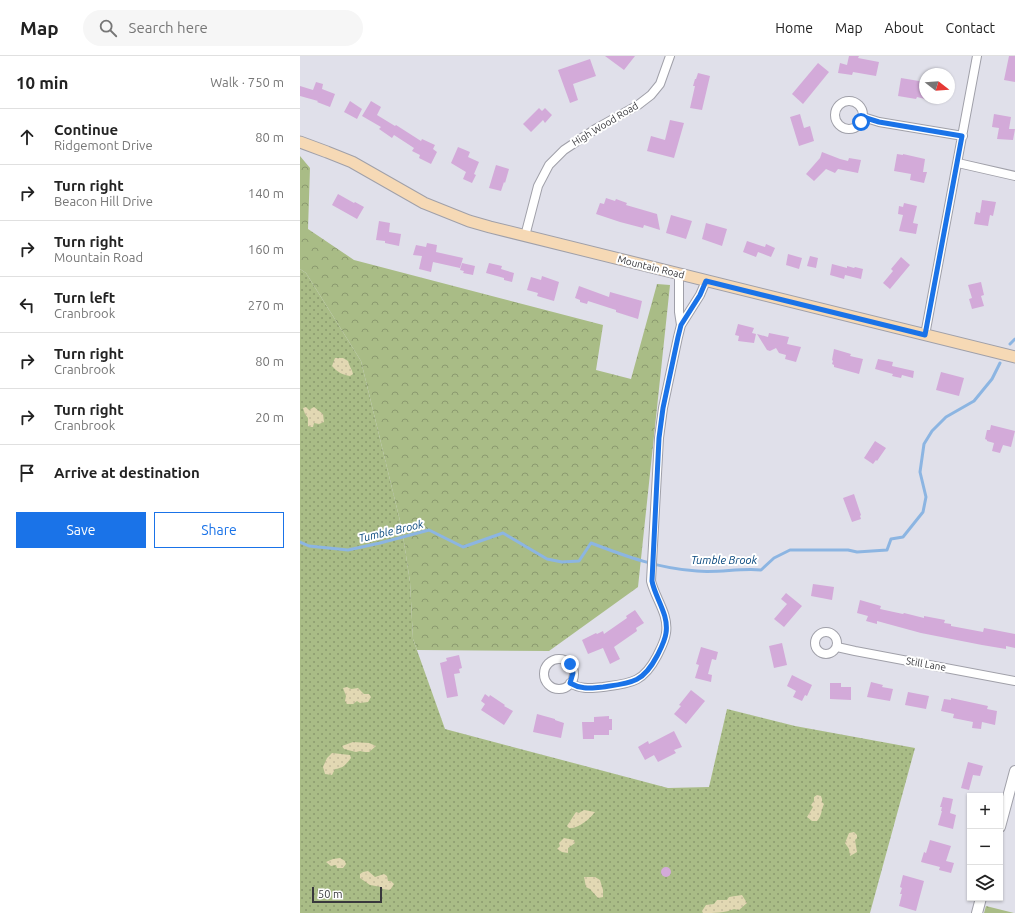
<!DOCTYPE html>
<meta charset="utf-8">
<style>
:root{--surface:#fff;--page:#f6f6f6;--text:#222;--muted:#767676;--line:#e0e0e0;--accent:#1a73e8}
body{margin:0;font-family:Ubuntu,sans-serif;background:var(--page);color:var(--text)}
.controls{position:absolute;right:12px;bottom:12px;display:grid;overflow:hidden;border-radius:0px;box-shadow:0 1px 3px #0004}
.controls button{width:36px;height:36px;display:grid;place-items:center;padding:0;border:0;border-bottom:1px solid var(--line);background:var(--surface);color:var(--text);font:20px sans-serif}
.compass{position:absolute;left:619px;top:12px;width:36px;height:36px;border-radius:50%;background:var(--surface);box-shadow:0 1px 3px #0004;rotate:107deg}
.scale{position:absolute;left:12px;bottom:10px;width:70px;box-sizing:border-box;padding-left:4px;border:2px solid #38383c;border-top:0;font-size:11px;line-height:14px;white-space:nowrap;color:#38383c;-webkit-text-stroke:3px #fff;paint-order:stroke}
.stop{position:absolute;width:12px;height:12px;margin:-9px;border:3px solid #1a73e8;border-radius:50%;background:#fff}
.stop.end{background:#1a73e8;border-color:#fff;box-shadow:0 1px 4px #0008}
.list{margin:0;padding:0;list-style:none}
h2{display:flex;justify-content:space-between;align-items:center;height:52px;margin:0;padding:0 16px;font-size:17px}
h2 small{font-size:13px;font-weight:400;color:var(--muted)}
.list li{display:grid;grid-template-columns:26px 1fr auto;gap:12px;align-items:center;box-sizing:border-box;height:56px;padding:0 16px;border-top:1px solid var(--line)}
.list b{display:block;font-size:15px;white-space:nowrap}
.list p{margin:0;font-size:13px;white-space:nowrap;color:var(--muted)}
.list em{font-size:13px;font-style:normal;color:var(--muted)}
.actions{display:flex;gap:8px;padding:12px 16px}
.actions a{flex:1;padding:9px 0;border:1px solid var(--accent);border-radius:0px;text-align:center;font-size:14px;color:var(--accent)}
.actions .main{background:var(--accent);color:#fff}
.icon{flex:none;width:22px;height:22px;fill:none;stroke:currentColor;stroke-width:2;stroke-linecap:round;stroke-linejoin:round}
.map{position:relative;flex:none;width:715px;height:857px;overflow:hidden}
header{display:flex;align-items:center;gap:24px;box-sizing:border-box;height:56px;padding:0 20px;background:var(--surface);border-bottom:1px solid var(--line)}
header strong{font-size:19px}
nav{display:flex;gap:22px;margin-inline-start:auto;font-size:14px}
.search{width:280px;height:36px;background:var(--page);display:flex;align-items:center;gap:10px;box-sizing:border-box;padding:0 14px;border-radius:22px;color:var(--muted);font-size:15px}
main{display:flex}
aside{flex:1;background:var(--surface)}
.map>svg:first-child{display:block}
.grass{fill:url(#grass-dots)}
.forest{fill:url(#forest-crowns)}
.sand{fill:url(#sand-dots)}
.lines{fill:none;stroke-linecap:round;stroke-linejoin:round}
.stream{stroke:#8cb5e2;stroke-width:3}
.building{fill:#d3aad9}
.minor-casing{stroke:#a0a0a9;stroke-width:10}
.tertiary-casing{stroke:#a0a0a9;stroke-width:12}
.secondary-casing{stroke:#a0a0a9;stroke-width:13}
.minor{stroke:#fff;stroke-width:8}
.tertiary{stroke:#fff;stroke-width:10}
.secondary{stroke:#f6d9b5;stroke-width:11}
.route{stroke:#1a73e8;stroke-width:5}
.labels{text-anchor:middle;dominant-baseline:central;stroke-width:4;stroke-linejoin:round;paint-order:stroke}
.street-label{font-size:10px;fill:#38383c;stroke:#fff}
.water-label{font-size:11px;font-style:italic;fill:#04457b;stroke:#fff}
</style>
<header>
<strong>Map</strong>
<div class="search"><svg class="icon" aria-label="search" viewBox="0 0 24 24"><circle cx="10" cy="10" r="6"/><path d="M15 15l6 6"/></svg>Search here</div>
<nav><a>Home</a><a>Map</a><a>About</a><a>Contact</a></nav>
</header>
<main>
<aside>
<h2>10 min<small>Walk · 750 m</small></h2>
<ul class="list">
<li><svg class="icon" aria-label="ahead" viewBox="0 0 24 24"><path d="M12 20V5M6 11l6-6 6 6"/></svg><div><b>Continue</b><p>Ridgemont Drive</p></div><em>80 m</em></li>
<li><svg class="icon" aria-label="right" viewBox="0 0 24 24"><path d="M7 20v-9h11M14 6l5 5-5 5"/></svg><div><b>Turn right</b><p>Beacon Hill Drive</p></div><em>140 m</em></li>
<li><svg class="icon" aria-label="right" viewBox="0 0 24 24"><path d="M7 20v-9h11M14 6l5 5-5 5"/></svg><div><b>Turn right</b><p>Mountain Road</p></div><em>160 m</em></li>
<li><svg class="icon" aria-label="left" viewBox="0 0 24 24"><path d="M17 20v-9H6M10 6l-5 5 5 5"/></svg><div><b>Turn left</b><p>Cranbrook</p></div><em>270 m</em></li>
<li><svg class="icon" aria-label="right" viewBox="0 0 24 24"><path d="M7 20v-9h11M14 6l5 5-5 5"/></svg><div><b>Turn right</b><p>Cranbrook</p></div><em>80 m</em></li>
<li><svg class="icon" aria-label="right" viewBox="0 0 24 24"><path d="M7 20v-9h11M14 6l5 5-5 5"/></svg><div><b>Turn right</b><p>Cranbrook</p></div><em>20 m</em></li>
<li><svg class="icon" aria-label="arrive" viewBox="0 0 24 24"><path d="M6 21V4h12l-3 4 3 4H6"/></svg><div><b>Arrive at destination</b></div></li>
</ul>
<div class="actions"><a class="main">Save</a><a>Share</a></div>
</aside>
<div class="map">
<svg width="715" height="857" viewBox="0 0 715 857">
<defs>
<pattern id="grass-dots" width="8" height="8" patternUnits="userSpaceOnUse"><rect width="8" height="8" fill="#a9bc86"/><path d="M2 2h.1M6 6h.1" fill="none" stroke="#8b9a6f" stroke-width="1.8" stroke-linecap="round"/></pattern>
<pattern id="forest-crowns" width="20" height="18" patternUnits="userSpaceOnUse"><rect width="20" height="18" fill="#a9bc86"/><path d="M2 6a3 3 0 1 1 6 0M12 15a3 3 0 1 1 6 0" fill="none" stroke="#8b9a6f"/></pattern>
<pattern id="sand-dots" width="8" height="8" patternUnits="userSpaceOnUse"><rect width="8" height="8" fill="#e2d8b3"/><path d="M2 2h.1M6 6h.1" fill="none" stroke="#c3ba9b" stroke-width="1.8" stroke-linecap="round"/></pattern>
</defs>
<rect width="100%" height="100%" fill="#e0e0ea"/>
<path class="grass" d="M0,213L6,217L61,305L102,473L110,526L113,583L145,673L368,732L409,731L427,653L495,670L615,692L570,857H0Z"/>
<path class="forest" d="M0,100L10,112L8,173L54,204L303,269L296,314L331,323L357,228L370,229L338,531L249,595L117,594L113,583L110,526L102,473L61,305L6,217L0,213Z
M686,850L714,857H684Z"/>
<path class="sand" d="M35,302H43L48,305C49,310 52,313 53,318L50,320C43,319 37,316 32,310Z
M6,351L9,354L14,351L23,358L24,366L19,368L14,367L13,371H11L8,370V362L5,358L3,352Z
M47,631L51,633L58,632L64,638H69L71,641L68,646L60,647L57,645L53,648H47L45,645L46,640L43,632Z
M53,686L69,687L76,690L69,696H65L60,695L56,696L44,693L42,690Z
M32,697L50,699L51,702C46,708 44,712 35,713L32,719L25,718L23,711L27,702Z
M517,739L521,740L522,743V746L524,748C521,754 522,760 517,765H512L507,761L513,751L511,749L514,745V741Z
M284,754L295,756C290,763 278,773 269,772L267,770L276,756L279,757Z
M554,776L557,779V782L555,784L557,796L550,800L549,793L545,787L549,777Z
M264,782L274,784L275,787L268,792V797L262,796L257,793L260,790L259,787Z
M40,802L45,805L46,808L43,812H37L36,809L31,810L26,806L33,803Z
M68,815L75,821L84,818L87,820L88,825H91L94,828L90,834L83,833L81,831L70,829L60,822V818L63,816Z
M284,821H295L300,824L303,834V841L298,842L290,833L286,831Z
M442,839L447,847L439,854L434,853C426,857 413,857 403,857L402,855L406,849L414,848L417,844H427L429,841Z"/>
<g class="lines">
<path class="stream" d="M710,288L715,283
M0,486L9,490L48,494L80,487L129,474L163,491L203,477L247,503L262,506L279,505L291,487C325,500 360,513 397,515C418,517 440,512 461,514L474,502L490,494H548L557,496L587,494L591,483L603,481L623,456L626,441L620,416L624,388L632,375L646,361L674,345L692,323L700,307"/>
</g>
<path class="building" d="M305,0H335L324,14Z
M549,0H559L558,2L579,6L576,20L553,16L552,19L538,17L540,7L547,9Z
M709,0H715V26L704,24Z
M290,3L296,20L273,28L278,44L270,47L258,14Z
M518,7L529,16L503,48L492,38Z
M398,17L410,20L402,54L390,52L395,30H393L395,23H396Z
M601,22L625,26V43L617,41L616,43L598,40Z
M16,26L23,28L22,33L35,38L30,51L17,46L18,45L0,40V30L13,34Z
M50,45L62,53L57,63L44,56Z
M71,45L81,51L77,59L95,70L96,69L121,85L122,83L135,89L133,93L137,96L131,108L119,102L120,99L112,95L114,92L94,79L92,82L79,73L81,71L62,60Z
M239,52L242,55L245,52L252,59L245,67L243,64L231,76L223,68Z
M500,58L504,72L510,70L514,85L499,90L490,61Z
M694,58L711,61L709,73H715L713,84L697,83L699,72L692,71Z
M370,64L384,67L374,102L347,95L351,80L365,84Z
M158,91L170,96L168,101L179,106L174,118L176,119L172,127L163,123L166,116L151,107Z
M522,96L540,103L548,105L549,102L561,104L558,117L538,113L535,117L526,113L514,125L506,118L520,102Z
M597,98L603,99V98L625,103L623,116H627L624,127L610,124L611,118L594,115Z
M196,109L209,113L205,127L204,126L201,135L189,132Z
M38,138L54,147L55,146L64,151L57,163L32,149Z
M306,142L315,145L316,143L327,147L326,149L357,158L360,174L344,169L343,172L320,166L296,158L300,147L304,148Z
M682,144L696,146L693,160L690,159L688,170L674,168L676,156L680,157Z
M604,147L617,150L613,167L618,168L616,178L599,175L603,159L598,158L599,150L603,151Z
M371,159L392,165L386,183L366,177Z
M79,165L90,167L89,176L101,178L99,190L85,187V185L76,184Z
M406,167L427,173L422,190L402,183Z
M447,185L465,191L466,188L475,192L471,201L458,196L456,201L443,196Z
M127,187L137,189L136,196L163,202L160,212L133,206L131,216L119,213L122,200L113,199L116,189L126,191Z
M488,198L502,202L499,213L486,209Z
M510,200L518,202L516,212L507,210Z
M601,201L610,209L590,233L583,227L593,215L591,213Z
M162,207L175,210L173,219L163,217L164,215L160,214Z
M189,207L202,210L201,213L214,217L212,226L204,224V222L186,217Z
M532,208L547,212V210L554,212L555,211L563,213L561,223L545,219L544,223L530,219Z
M242,220L259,226L254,245L237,240L238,237L227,234L231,221L241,224Z
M681,226L684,239L681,240L684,250L672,253L669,243L672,242L668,229Z
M279,230L309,241L310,236L342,245L338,263L316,256V254L288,245L287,248L280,246V244L275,242Z
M438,268L454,272L452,277L456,278L454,287L438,285L439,280L435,279Z
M469,277L489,281L487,288L501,291L496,306L485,303L486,299L479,297L476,292L470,295L467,294L457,278L468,281Z
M534,293L551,298L550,300L563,303L559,318L534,311V309L532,308L533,305L532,304Z
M578,303L593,306L592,310L614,315L613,322L602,319L601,322L592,320L593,318L575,313Z
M641,316L664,322L659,340L636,334Z
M691,369L715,375L711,391L703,389L700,397L692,395L694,387L687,385V384L685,383L687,374H690Z
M575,385L586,392L577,405L576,404L573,408L564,402Z
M554,438L561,459L560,460L561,463L552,466L543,442Z
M513,528L534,531L532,544L511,540Z
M486,537L502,550L484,571L474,563L487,548L481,543Z
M560,544L581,550L580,553L603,558L604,557L624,562V560L645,564L644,567L651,568V570L683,576L684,572L715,578V592L706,590V593L682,589L621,577L577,565V568L566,565L568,560L557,557Z
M335,554L344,567L336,572L337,575L314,591L320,603L310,608L303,592L288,598L282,584L296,577L297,578L303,575L304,578L327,562L326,560Z
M482,587L487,609L474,612L469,590Z
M401,591L418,596L416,604L412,603L408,618L412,619L411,626L395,622L399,609L396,608Z
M159,599L162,612L159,613L160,617L154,618L158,640L147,642L140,607L147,605L146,602Z
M492,619L512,629L507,640L505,639L502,645L493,641L496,635L487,630Z
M571,626L583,629L582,631L593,633L590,645L567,641Z
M530,627H541V631H551V644L530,643Z
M391,634L405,645L386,668L374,658L381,650L379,649Z
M608,636L629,640L626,653L605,649Z
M185,638L189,641L190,639L205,649L204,650L213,655L204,669L181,654L185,648L181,645Z
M651,642L688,650L687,653L697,655L695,669L682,666L681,673L672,672L673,666L653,662L654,658L641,655L644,643L651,644Z
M237,658L255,663V664L264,667L261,682L233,676Z
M309,660V663H312V674H309V679H294V683H283L282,666H294V661Z
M374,675L382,691L374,694L376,697L358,706L354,699L345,704L338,691L348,685L349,688Z
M668,706L683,710L680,720L673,719L669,734L661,732Z
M643,741L653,743L650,757L656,759L653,773L638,769L642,755H641L642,751H640Z
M630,784L651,790L646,805L654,807L651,817L639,814L640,811L621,806L624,796L626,797Z
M361 816a5 5 0 1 1 10 0a5 5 0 1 1-10 0Z
M603,819L624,825L616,855L599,850L602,838H600L602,832L600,831Z"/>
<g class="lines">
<g class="minor-casing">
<path id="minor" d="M535 59a14 14 0 1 1 28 0a14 14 0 1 1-28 0Z
M563,61L579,66L663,80
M658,107L715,120
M225,180L238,130L249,109L264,94L297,72L338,49L351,39L360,28L370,0
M379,218V256L381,269
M625,279L677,0
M515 587a11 11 0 1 1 22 0a11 11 0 1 1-22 0Z
M537,591L555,595L715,625
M244 618a15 15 0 1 1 30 0a15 15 0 1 1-30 0Z
M270,627C282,634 290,632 303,631C331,627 343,627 357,600C361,592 365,585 366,577C369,558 355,542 351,525L359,382L363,352L378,281L381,269L400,239L406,225"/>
</g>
<g class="tertiary-casing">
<path id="tertiary" d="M700,771L715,715
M677,857L681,842"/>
</g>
<g class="secondary-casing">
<path id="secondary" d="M0,86L27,96L52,106L124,147L169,165L190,171L715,301"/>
</g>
<use href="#minor" class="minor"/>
<use href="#tertiary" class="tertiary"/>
<use href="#secondary" class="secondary"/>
</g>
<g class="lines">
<path class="route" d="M270,608L273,617L270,627C282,634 290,632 303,631C331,627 343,627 357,600C361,592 365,585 366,577C369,558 355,542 352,525L359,382L363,352L378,281L381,269L400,239L406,225L625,279L662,80L579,66L563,61L561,66"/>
</g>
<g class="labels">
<g class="street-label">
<text transform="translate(305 68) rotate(-31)">High Wood Road</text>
<text transform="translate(351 211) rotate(14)">Mountain Road</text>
<text transform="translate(626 608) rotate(10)">Still Lane</text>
</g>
<g class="water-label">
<text transform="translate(91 475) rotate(-13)">Tumble Brook</text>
<text x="424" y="504">Tumble Brook</text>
</g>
</g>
</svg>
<div class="controls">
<button>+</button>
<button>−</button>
<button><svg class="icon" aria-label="layers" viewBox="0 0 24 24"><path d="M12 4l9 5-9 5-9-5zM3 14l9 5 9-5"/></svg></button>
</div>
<svg class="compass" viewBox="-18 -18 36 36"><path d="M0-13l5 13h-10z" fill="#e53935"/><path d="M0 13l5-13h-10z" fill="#767676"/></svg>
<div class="scale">50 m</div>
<div class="stop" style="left:561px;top:66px"></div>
<div class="stop end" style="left:270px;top:608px"></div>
</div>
</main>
